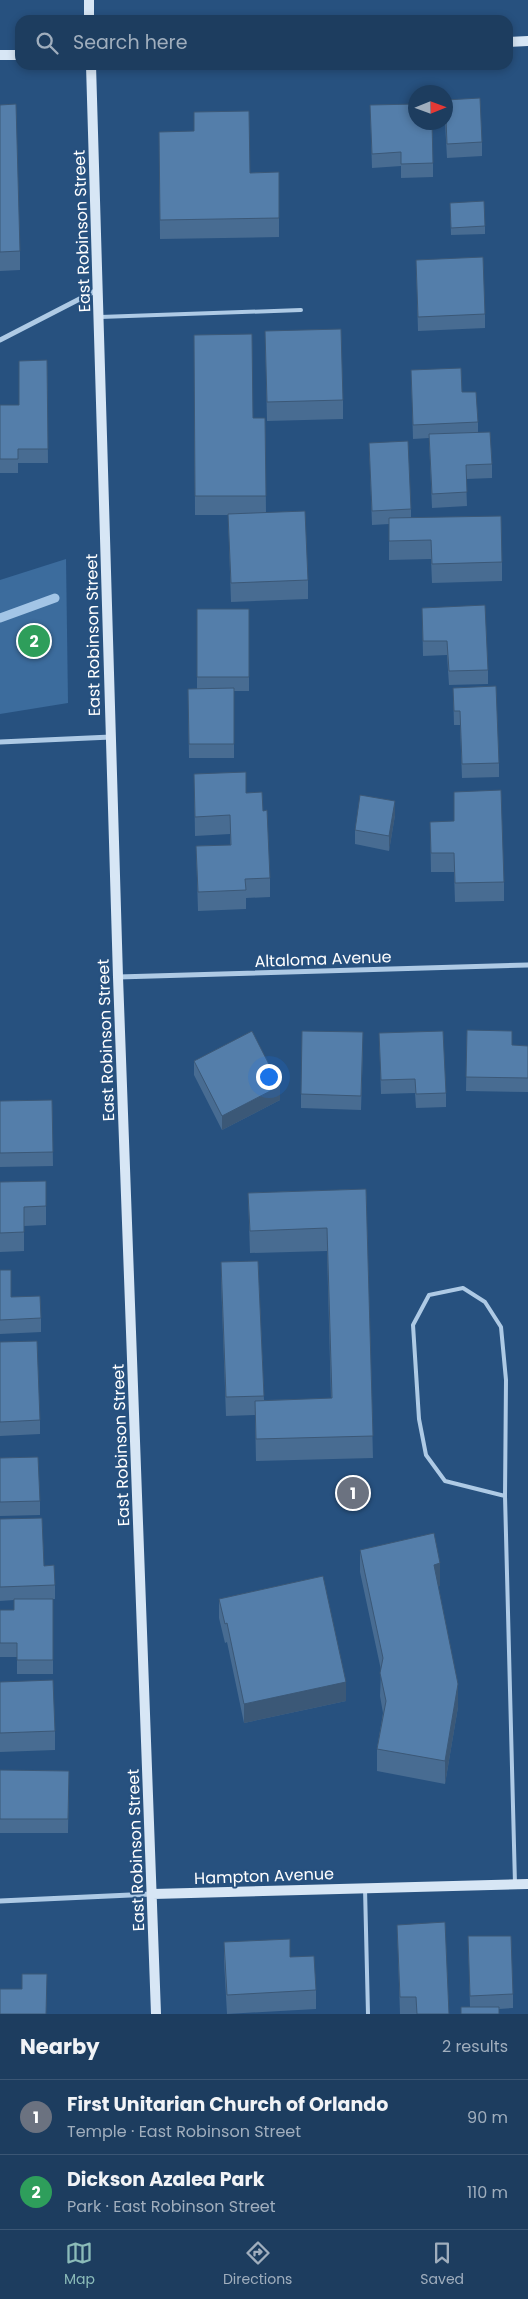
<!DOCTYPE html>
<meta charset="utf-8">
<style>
:root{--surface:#1d3d5f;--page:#254465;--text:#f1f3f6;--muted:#a0aebd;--line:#3b5674;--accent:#8bbbb9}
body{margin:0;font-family:Poppins,sans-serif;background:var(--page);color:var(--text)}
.compass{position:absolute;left:408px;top:85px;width:45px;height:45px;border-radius:50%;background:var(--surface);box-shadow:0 2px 8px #0003;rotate:89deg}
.you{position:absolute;left:268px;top:1076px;width:18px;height:18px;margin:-12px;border:4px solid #fff;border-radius:50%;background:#1a73e8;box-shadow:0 0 0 8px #1a73e833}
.badge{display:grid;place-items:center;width:32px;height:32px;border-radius:50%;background:var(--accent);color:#fff;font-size:16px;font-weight:700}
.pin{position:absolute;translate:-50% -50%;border:2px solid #fff;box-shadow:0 1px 5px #0006}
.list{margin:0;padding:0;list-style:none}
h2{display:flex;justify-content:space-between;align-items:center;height:65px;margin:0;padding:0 20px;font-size:21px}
h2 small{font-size:16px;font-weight:400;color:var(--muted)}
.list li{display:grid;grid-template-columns:32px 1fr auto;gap:15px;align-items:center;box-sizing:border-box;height:75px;padding:0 20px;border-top:1px solid var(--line)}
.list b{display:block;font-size:19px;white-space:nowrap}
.list p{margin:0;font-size:16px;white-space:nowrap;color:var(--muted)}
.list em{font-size:16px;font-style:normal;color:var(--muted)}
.icon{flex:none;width:28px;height:28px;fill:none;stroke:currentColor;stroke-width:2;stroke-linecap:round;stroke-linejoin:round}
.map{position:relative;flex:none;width:528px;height:2014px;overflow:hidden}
.search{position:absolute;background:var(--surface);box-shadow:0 2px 8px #0003;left:15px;right:15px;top:15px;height:55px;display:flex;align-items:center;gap:12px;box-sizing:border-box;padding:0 18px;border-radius:15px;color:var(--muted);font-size:19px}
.sheet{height:215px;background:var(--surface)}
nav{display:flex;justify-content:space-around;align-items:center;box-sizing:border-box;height:70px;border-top:1px solid var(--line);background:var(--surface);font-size:14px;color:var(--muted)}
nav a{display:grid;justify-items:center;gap:2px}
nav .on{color:var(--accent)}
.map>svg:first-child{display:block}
.green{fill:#3c6c9d}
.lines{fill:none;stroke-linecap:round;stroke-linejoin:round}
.stream{stroke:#a3c5e6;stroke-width:9}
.lane{stroke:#aecae5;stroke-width:4}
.street{stroke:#aecae5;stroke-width:5}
.secondary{stroke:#d7e6f5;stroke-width:10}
.wall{fill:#486c92}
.shaded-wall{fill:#3b5877}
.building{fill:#547eaa;stroke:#3b5877}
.labels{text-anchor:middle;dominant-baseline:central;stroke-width:4;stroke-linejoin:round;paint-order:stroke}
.street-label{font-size:16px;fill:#fff;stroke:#27517f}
</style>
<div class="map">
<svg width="528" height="2014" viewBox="0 0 528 2014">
<rect width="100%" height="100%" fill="#27517f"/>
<path class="green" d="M66,559L68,703L0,714V580Z"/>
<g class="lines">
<path class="stream" d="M0,618L55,598"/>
<path class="lane" d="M100,317L301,310
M505,1496L445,1481L426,1455L419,1419L413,1325L429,1295L463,1288L485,1302L501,1327L506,1380L505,1496L515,1884
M365,1888L368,2014"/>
<path class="street" d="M0,340L97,290
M0,742L111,737
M118,977L528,965
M0,1901L152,1894"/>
<path class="secondary" d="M89,0V20
M508,42L528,41
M0,55H20
M91,65L118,977L156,2014
M153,1894L528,1884"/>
</g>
<path class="wall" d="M0,105L20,251V270L0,271Z
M370,105L433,163V177L401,178V166L372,168Z
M445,122L482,142V156L447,158Z
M159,150L250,173L279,172V237L160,239Z
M450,203L485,226V234L451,235Z
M416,260L485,314V328L418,331Z
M265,331L343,400V419L267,421Z
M194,335L253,418H265L266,512L308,580V599L231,602L228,515H195Z
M47,360L48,463H18V473H0V405H19Z
M411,370L462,392L478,422V432L492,464V478L466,479L467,506L432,508L429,438L413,439Z
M369,443L411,509V518L502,562V581L432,583L431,559L389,560V524L372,525Z
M422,608L488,670V684L449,685L447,655L423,656Z
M197,609H249V691H234V758H189L188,689H197Z
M453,688L499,763V777L462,778L460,725H454Z
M194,774L246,793L263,811L270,878V897L246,898V909L198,911L196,846L230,845V834L195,836Z
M395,815L389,851L355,844V830Z
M430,822L504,882V901L455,902L454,872H431Z
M467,1030L512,1045L528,1046V1092L466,1091Z
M379,1033L446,1093V1107L416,1108L415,1093L381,1094Z
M363,1046L361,1110L301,1108V1094Z
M194,1061L280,1100L222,1130L194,1075Z
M52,1100L53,1166L0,1167V1101Z
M46,1181V1225L24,1226V1251L0,1252V1182Z
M366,1189L373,1458L256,1461L255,1415L226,1416L221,1281V1262L258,1261L264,1400L331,1399L327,1251L250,1253L248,1193Z
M0,1270L11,1297L41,1318V1332L0,1334Z
M0,1342L40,1420V1434L0,1436Z
M0,1458L40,1501V1515L0,1516Z
M0,1519L44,1566L55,1585V1599H48H53V1674H17V1657H0V1610H14V1600L0,1601Z
M360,1550L440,1586H438L458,1707L445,1784L377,1771V1749L383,1713L380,1696L381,1670L360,1572Z
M219,1599L346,1701L244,1723L227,1642L225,1643L219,1618Z
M0,1682L55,1731V1750L0,1752Z
M0,1770L69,1771L68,1833H0Z
M397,1925L449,2014H400Z
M468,1936L513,1994V2008L499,2009L470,2007Z
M224,1942L290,1957L316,1990V2009L227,2014L224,1961Z"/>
<path class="shaded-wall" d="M395,801V815L389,851V836Z
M280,1086V1100L222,1130V1116Z
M440,1563V1586L434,1587V1565Z
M346,1682V1701L244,1723V1704Z
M458,1684V1707L445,1784V1761Z"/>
<path class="building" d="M480,98L482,142L447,144L446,119V100Z
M16,104L20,251L0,252V105Z
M416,104V122H432L433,163L401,164V152L372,154L370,105Z
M249,111L250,173L279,172V218L160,220L159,132L194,131V112Z
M484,201L485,226L451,228L450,203Z
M483,257L485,314L418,317L416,260Z
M341,329L343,400L267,402L265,331Z
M252,334L253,418H265L266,496H195L194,335Z
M47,360L48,449H18V459H0V405H19V361Z
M461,368L462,392H476L478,422L413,425L411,370Z
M490,432L492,464L466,465L467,492L432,494L429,434Z
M408,441L411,509L372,511L369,443Z
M305,511L308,580L231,583L228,514Z
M501,516L502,562L432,564L431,540L389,541V518Z
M485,605L488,670L449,671L447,641H423L422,608Z
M197,609H249V677H197Z
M496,686L499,763L462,764L460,711H454L453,688Z
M234,688V744H189L188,689Z
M246,772V793L262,792L263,811L267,810L270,878L245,879L246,890L198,892L196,846L231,845L230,815L195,817L194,774Z
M501,790L504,882L455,883L454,853H431L430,822L454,821V792Z
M360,795L395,801L389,836L355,830Z
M467,1030L512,1031V1045L528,1046V1078L466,1077Z
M252,1031L280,1086L222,1116L194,1061Z
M302,1031L363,1032L361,1096L301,1094Z
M443,1031L446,1093L416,1094L415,1079L381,1080L379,1033Z
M52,1100L53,1152L0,1153V1101Z
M46,1181V1206L24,1207V1232L0,1233V1182Z
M366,1189L373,1436L256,1439L255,1401L332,1398L327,1228L250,1231L248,1193Z
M258,1261L264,1396L226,1397L221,1262Z
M0,1270H11V1297L40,1296L41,1318L0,1320Z
M37,1341L40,1420L0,1422V1342Z
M38,1457L40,1501L0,1502V1458Z
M42,1518L44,1566L54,1565L55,1585L0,1587V1519Z
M434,1533L440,1563L434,1565L458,1684L445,1761L377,1749L386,1701L380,1673L383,1658L360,1550Z
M323,1576L346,1682L244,1704L227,1623L225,1624L219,1599Z
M14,1599H53V1660H17V1643H0V1610H14Z
M53,1680L55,1731L0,1733V1682Z
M0,1770L69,1771L68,1819H0Z
M445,1922L449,2014H417L416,1997H400L397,1925Z
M468,1936H511L513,1994L470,1996Z
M290,1939V1957L314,1956L316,1990L227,1995L224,1942Z
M22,1974H47L46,2014H0V1989H22Z
M461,2007H499V2014H461Z"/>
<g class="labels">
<g class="street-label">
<text transform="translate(82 231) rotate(-92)">East Robinson Street</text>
<text transform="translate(93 635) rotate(-91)">East Robinson Street</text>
<text transform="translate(323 959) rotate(-2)">Altaloma Avenue</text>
<text transform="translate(106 1040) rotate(-92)">East Robinson Street</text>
<text transform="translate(121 1445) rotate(-92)">East Robinson Street</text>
<text transform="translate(136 1850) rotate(-92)">East Robinson Street</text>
<text transform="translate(264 1876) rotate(-2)">Hampton Avenue</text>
</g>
</g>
</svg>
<svg class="compass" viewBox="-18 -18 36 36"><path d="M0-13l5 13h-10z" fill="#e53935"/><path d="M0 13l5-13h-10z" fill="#a0aebd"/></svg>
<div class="you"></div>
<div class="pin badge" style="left:353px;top:1493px;background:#6b7280">1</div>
<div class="pin badge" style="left:34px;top:641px;background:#2e9e5b">2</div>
<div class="search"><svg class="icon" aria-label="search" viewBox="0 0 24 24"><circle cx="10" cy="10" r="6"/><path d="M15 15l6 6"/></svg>Search here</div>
</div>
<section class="sheet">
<h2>Nearby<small>2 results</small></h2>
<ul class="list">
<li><span class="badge" style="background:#6b7280">1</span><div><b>First Unitarian Church of Orlando</b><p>Temple · East Robinson Street</p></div><em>90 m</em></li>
<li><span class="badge" style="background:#2e9e5b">2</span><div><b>Dickson Azalea Park</b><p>Park · East Robinson Street</p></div><em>110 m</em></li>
</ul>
</section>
<nav>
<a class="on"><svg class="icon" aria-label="map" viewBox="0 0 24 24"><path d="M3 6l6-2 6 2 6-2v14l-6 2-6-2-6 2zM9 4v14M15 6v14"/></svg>Map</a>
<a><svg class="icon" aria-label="directions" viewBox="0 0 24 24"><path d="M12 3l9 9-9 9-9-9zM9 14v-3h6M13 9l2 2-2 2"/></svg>Directions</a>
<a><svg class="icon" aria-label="saved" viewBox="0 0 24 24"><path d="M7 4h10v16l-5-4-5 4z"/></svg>Saved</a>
</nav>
